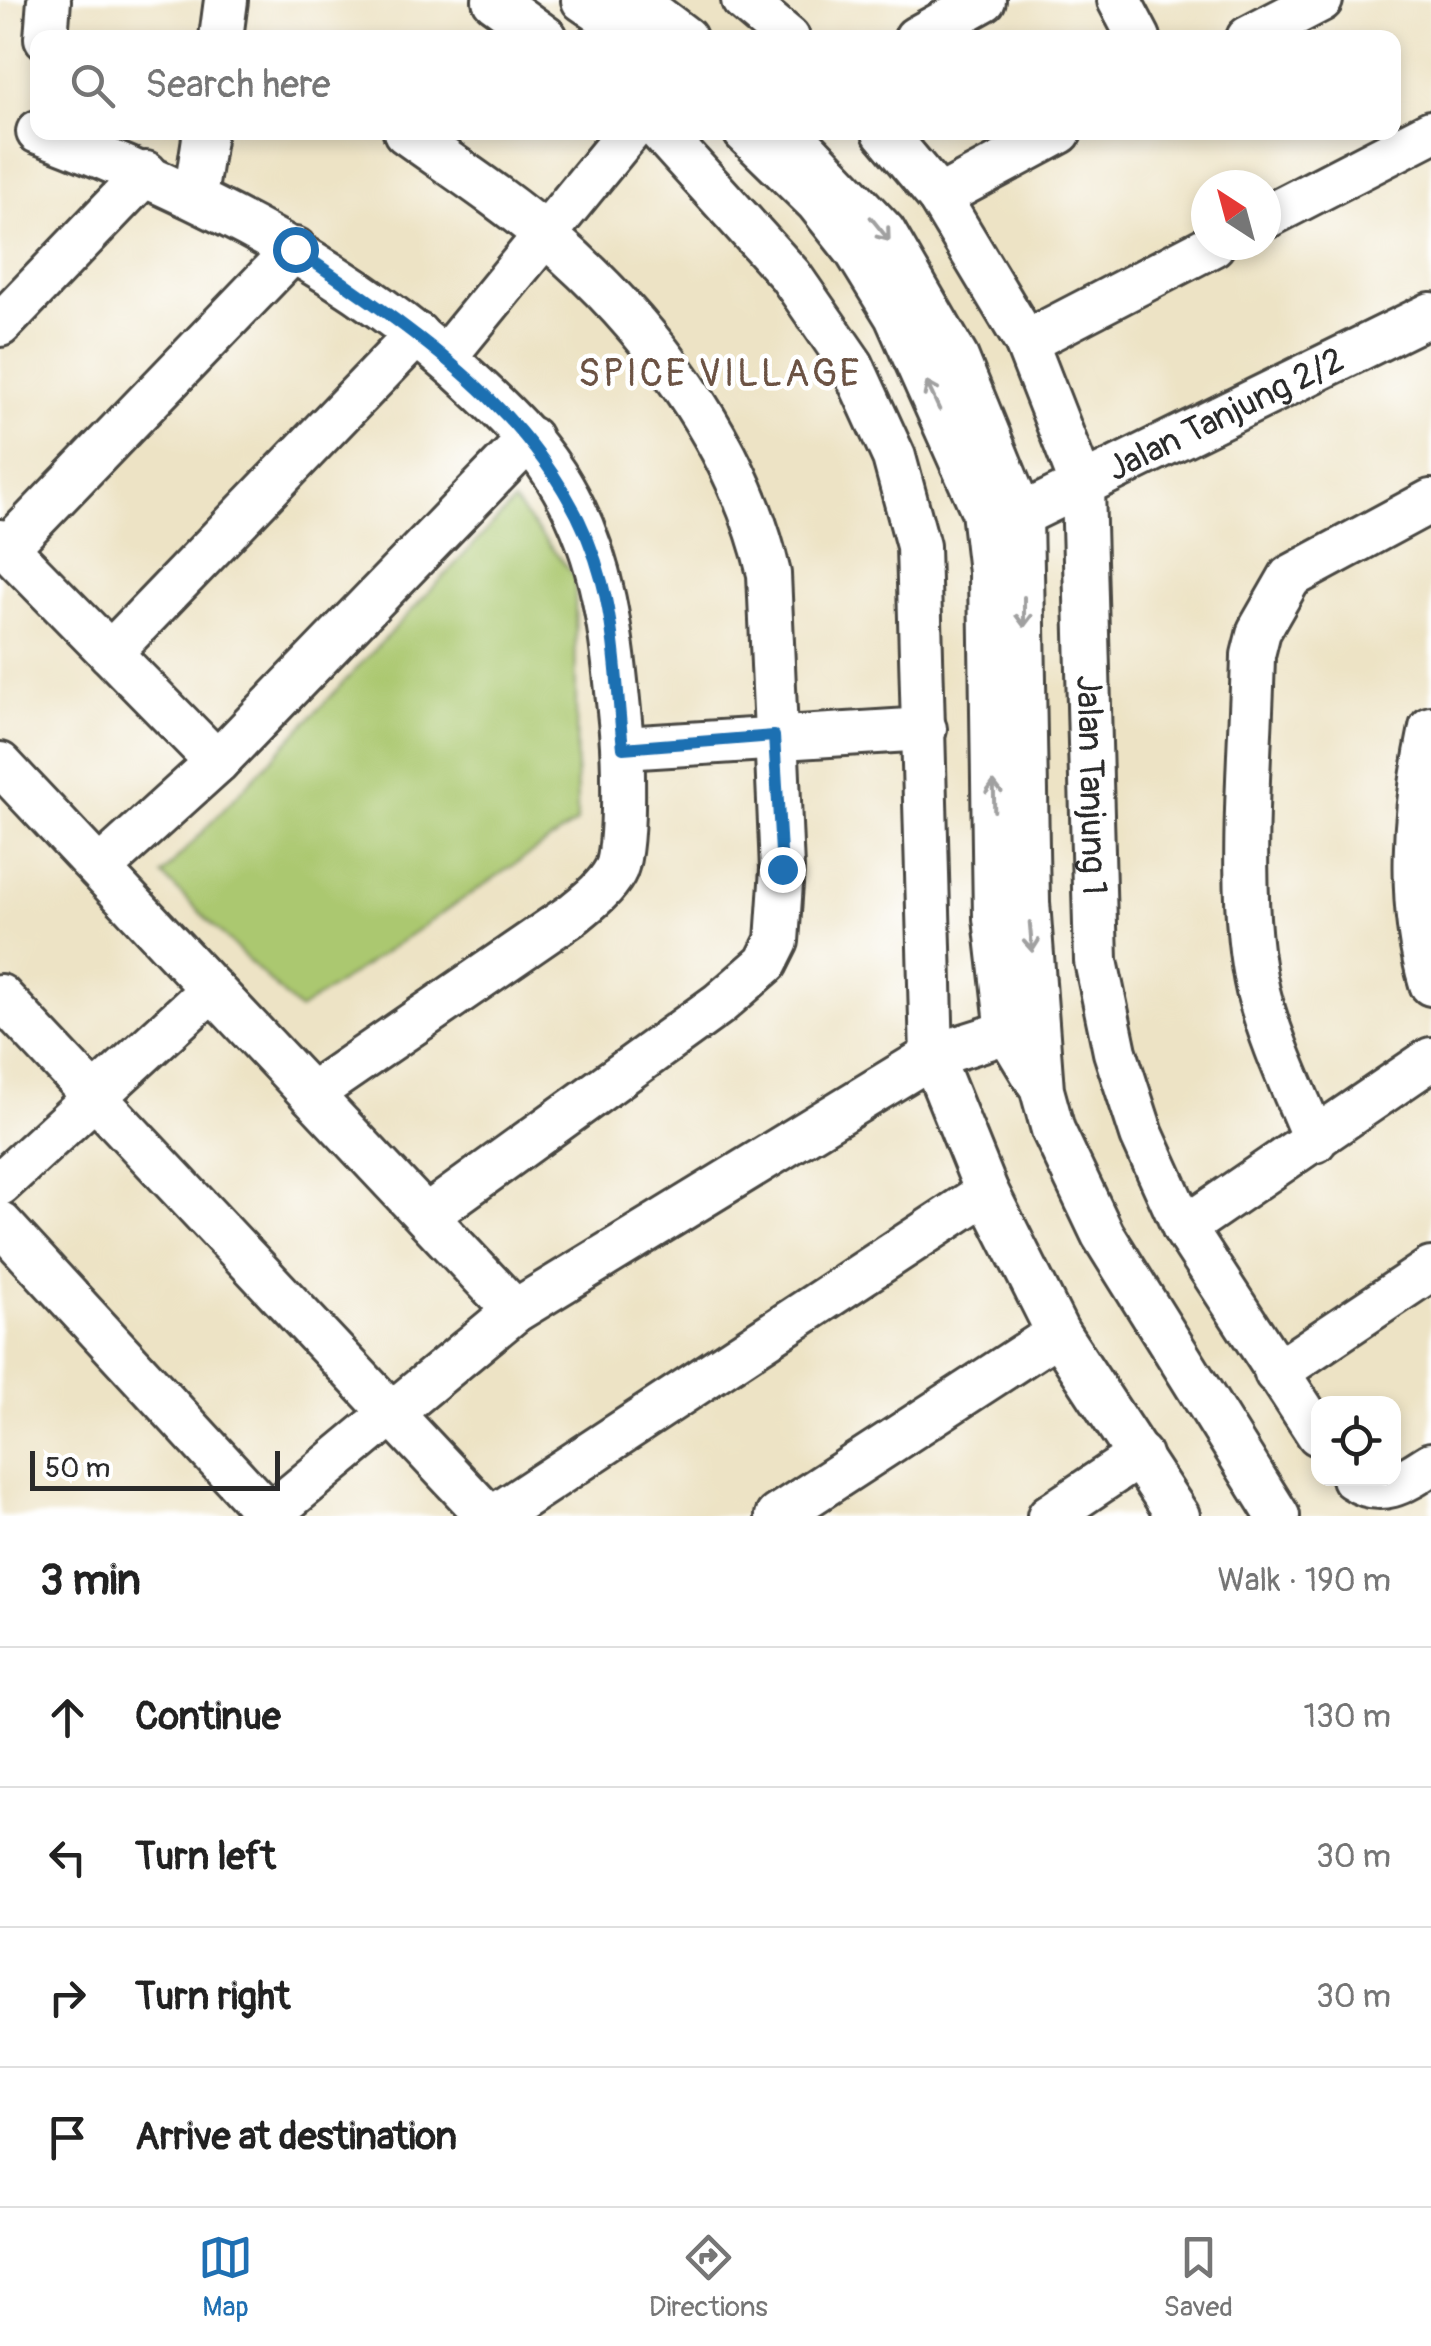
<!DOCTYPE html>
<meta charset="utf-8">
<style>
:root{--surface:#fff;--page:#f2f2f2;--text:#222;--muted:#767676;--line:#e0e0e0;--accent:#1f6fb2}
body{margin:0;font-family:Pangolin,sans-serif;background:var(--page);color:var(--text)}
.controls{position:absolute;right:30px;bottom:30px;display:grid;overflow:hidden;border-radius:20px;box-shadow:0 5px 15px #0003}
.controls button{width:90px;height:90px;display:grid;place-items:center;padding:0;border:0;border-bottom:2px solid var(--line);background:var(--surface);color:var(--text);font:50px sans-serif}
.compass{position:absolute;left:1191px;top:170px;width:90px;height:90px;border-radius:50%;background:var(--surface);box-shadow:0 5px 15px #0003;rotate:324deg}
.scale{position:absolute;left:30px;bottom:25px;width:250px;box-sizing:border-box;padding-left:10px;border:5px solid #2b2b2b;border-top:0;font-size:28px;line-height:35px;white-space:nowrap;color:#2b2b2b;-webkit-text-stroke:8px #fff;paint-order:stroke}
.stop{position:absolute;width:30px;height:30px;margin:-22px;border:8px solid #1f6fb2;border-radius:50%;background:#fff}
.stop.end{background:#1f6fb2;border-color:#fff;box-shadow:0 2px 10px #0008}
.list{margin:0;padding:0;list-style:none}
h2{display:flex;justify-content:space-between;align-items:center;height:130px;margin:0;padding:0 40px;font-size:42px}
h2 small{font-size:32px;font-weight:400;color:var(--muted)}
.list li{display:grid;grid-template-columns:65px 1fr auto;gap:30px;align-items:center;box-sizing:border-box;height:140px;padding:0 40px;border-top:2px solid var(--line)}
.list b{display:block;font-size:38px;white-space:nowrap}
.list em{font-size:32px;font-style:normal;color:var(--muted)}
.icon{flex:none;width:55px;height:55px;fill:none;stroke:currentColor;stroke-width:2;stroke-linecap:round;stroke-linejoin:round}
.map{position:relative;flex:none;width:1431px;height:1516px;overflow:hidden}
.search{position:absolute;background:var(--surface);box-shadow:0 5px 15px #0003;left:30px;right:30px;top:30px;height:110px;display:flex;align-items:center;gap:25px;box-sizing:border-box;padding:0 35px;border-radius:20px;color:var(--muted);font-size:38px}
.sheet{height:690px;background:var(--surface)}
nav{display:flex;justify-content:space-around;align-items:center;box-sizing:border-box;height:140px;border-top:2px solid var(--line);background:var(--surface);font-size:28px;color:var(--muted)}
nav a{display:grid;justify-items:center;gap:5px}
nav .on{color:var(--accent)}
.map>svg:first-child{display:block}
.green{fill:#abc870;stroke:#6b7a4e;stroke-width:2.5}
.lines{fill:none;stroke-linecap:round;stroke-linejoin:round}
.minor-casing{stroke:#484742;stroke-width:48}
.minor{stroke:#fff;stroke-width:42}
.oneway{stroke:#a0a0a0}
.route{stroke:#1f6fb2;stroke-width:12}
.labels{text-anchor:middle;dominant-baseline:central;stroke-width:9;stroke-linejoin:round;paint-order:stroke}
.street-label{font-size:35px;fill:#2b2b2b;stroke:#fff}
.neighbourhood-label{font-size:38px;letter-spacing:2.5px;fill:#6c5344;stroke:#fff}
</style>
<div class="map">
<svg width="1431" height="1516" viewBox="0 0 1431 1516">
<rect width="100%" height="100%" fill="#fff"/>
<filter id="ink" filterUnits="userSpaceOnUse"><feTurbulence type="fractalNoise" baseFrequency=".01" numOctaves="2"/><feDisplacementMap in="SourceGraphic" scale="20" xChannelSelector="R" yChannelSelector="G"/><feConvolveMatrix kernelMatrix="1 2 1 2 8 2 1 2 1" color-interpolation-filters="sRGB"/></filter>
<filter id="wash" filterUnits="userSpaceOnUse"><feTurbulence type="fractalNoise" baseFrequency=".0048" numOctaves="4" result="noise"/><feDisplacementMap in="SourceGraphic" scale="40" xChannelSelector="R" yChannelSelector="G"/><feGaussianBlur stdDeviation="2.25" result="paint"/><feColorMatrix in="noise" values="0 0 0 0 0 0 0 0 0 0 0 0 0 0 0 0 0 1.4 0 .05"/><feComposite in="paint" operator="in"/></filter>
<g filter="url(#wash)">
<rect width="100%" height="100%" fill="#ede3c5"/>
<path class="green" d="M514,502L575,577L577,822L299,1010L162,875Z"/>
</g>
<g filter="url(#ink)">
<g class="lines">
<g class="minor-casing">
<g id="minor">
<path d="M494,0L546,38"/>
<path d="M583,0L638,38"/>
<path d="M635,0L685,38"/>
<path d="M743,0L788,38"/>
<path d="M1119,0L1139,38"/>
<path d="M46,38L49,0"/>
<path d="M221,38L226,0"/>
<path d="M916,38L984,0"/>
<path d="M1248,38L1321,0"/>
<path d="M38,132C200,194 354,270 480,390C512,420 541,449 563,488C605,561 612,639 620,721C623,748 627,851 615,871C605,889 589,901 573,914L311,1094"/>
<path d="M405,132C452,166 502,198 546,236C648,322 739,443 769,574L782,869L777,941L766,963L719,1004L426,1216"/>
<path d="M661,132L790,275L852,365L894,457L918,546L932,1056L987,1192L1058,1333L1178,1516"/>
<path d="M745,132L817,202L856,251L896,316L983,511L990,572L995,918L1008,1033L1037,1081"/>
<path d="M789,132L884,232L957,358L1021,515L1028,902L1042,1090L1053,1130L1103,1235L1278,1516"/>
<path id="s1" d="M884,132L939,197L1026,342L1083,488L1096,961L1115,1052L1142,1135L1184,1228L1318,1434"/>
<path d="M195,197L205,132"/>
<path d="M939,197L1060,132"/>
<path d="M1266,217L1431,132"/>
<path d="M0,325L146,173"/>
<path d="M1026,342L1213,245"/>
<path d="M445,357L629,132"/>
<path id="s2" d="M1021,515L1431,314"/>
<path d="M0,541L217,762"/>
<path d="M7,548L295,249"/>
<path d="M110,653L417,334"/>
<path d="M1431,728C1414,808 1407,905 1431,984"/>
<path d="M623,748L925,729"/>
<path d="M0,764L515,1311"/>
<path d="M99,869L217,762L530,438"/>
<path d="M0,996L488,1516"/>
<path d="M1315,1141C1295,1092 1271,1043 1258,991C1236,897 1251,754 1253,655L1259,631L1290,577L1431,501"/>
<path d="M0,1184L212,989"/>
<path d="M0,1223L270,1516"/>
<path d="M1184,1228L1431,1059"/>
<path d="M1276,1373L1431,1269"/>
<path d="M1353,1478C1382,1498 1405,1481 1431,1464"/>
<path d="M269,1515L515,1311L932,1056L1033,1024"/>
<path d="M495,1516L987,1192"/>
<path d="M777,1516L1058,1333"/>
<path d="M1049,1516L1140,1455"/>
</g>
</g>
<use href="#minor" class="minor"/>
</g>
<defs><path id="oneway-shaft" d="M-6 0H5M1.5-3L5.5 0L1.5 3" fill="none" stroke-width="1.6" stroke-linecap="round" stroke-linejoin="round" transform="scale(2.5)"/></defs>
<g class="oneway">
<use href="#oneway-shaft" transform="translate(880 229) rotate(51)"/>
<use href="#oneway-shaft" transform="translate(933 396) rotate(-115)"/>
<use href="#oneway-shaft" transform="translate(1024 612) rotate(90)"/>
<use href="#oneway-shaft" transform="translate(994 796) rotate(-91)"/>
<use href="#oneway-shaft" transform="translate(1031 937) rotate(85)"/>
</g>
</g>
<g class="lines" filter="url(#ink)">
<path class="route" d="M295,249C419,335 561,425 602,582C616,635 617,693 623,748L774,736L782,869"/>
</g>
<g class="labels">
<g class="street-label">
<text stroke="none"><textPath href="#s2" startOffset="228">Jalan Tanjung 2/2</textPath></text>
<text stroke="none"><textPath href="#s1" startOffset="708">Jalan Tanjung 1</textPath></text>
</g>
<g class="neighbourhood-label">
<text x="720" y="374">SPICE VILLAGE</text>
</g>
</g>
</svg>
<div class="controls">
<button><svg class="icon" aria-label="locate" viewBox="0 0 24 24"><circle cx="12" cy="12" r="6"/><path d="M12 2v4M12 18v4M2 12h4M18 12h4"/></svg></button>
</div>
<svg class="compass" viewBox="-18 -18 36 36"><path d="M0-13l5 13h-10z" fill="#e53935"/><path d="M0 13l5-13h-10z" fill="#767676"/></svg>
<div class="scale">50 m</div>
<div class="stop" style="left:295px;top:249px"></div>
<div class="stop end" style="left:782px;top:869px"></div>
<div class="search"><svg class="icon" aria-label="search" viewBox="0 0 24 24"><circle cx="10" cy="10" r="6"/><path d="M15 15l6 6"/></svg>Search here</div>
</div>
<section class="sheet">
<h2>3 min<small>Walk · 190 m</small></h2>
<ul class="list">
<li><svg class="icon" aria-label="ahead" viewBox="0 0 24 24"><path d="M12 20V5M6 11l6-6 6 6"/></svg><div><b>Continue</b></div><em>130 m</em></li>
<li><svg class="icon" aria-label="left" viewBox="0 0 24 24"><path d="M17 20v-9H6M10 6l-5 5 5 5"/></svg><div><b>Turn left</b></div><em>30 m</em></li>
<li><svg class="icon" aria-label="right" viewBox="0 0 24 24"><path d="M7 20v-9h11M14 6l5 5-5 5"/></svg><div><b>Turn right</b></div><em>30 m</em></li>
<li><svg class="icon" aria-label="arrive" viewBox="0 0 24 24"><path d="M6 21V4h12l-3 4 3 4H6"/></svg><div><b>Arrive at destination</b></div></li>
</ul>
</section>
<nav>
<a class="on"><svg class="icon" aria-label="map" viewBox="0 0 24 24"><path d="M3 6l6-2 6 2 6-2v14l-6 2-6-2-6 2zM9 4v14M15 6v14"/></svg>Map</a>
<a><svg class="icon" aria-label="directions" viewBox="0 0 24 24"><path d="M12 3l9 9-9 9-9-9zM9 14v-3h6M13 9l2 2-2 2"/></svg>Directions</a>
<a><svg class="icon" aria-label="saved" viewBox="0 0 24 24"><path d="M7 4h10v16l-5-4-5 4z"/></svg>Saved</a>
</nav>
